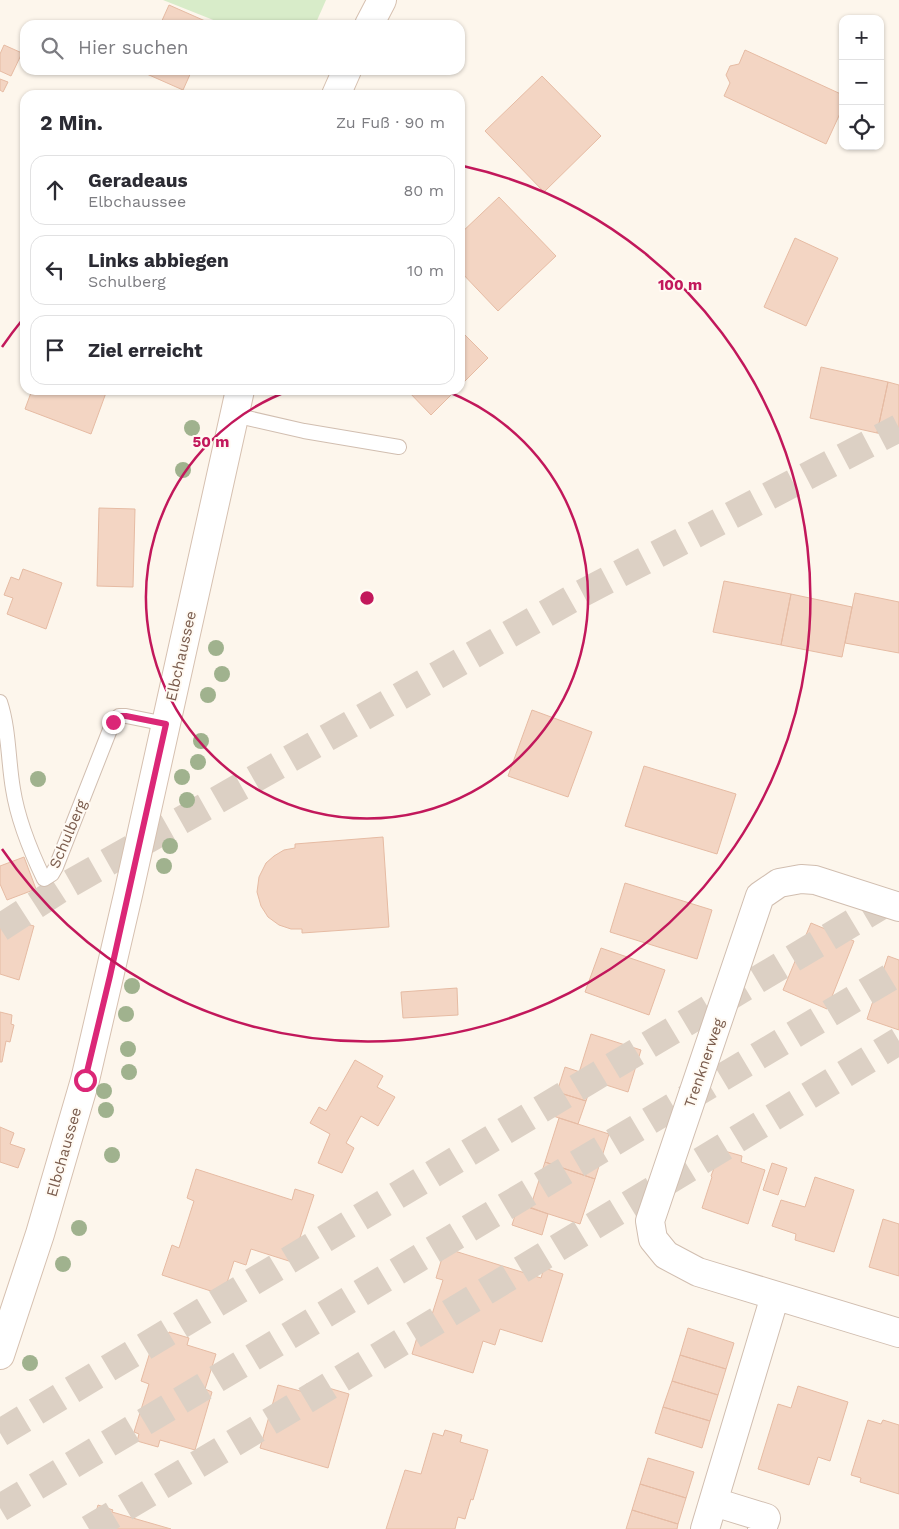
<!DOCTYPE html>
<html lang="de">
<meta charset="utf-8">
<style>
:root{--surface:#fff;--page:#f2f2f3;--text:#2b2b33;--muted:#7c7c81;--line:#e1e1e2}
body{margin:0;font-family:"Work Sans",sans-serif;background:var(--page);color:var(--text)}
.controls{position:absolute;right:15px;top:15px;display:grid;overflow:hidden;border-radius:10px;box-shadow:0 1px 4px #0004}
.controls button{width:45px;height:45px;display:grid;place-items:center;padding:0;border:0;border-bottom:1px solid var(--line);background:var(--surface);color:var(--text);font:25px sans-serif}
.stop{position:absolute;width:15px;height:15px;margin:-11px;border:4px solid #db2777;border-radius:50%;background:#fff}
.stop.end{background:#db2777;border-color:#fff;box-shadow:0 1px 5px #0008}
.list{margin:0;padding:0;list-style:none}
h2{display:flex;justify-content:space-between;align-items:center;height:65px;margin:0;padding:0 20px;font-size:21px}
h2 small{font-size:16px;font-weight:400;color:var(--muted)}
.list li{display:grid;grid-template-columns:32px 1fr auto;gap:15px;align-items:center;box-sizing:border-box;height:70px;margin:0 10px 10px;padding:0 10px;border:1px solid var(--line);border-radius:15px}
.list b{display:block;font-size:19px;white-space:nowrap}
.list p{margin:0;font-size:16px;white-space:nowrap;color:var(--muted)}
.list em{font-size:16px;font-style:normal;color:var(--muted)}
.icon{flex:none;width:28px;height:28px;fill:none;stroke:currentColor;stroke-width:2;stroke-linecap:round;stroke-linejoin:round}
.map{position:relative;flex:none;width:899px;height:1529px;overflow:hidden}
.search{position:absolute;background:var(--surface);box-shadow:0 1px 4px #0004;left:20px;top:20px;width:445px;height:55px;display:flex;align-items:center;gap:12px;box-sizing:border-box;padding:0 18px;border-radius:15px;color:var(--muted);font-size:19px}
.panel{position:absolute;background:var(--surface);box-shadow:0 1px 4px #0004;left:20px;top:90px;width:445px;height:305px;border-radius:15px}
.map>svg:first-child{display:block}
.green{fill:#d8ecc9}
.building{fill:#f3d5c3;stroke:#e6bba3}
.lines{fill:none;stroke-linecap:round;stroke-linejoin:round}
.motorway-tunnel{stroke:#dcd0c4;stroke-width:28;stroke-dasharray:28 14;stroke-linecap:butt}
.service-casing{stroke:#d1beb0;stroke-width:16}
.minor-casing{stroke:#d1beb0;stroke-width:30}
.secondary-casing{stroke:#d6c0b0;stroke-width:30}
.service{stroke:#fff;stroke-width:14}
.minor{stroke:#fff;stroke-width:28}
.secondary{stroke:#fff;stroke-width:28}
.tree{fill:#a0b28e}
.route{stroke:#db2777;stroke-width:6}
.ring{fill:none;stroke:#c2185b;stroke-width:2.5}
.labels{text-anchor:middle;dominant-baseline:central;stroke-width:4;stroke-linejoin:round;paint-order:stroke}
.street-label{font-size:15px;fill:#7a5c4d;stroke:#fffaf3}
.centre{fill:#c2185b;stroke:#fffaf3;stroke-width:2.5}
.ring-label{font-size:15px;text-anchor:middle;font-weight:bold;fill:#c2185b;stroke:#fffaf3;stroke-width:4;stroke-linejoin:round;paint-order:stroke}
</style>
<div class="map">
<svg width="899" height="1529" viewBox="0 0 899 1529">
<rect width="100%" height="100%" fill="#fdf6ec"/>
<path class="green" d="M163,0H326L315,25H226Z"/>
<path class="building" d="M169,5L212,24V25H160Z
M4,45L22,53L11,76L0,71V54Z
M745,50L843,95V107L826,144L724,96L730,83L726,75L730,66L739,64Z
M140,70H192L183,90L140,71Z
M542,76L601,136L544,192L485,131Z
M0,79L8,82L3,92L0,90Z
M499,197L556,256L498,311L460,271V234Z
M795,238L838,258L806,326L764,307Z
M460,330L488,358L460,386Z
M821,367L888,382L877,433L810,418Z
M888,382L899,385V438L877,433Z
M32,390H107L91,434L25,409Z
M407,390H456L431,415Z
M99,508L135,509L133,587L97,586Z
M23,569L62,583L46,629L7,614L13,598L4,595L11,577L19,580Z
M724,581L791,594L781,645L713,632Z
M855,593L899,602V653L845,643Z
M791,594L852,607L842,657L781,645Z
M532,710L592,732L568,797L508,776Z
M644,766L736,794L717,854L625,826Z
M383,837L389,927L302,933V929H291L279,925L268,917L261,906L257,892L259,877L266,863L274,856L284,850L295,848V844Z
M24,857L36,889L7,900L0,884V866Z
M625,883L712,910L697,959L610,932Z
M0,917L34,926L19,980L0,974Z
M811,923L854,941L827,1009L783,990Z
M601,948L665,970L649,1015L585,992Z
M888,956L899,960V1030L867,1019Z
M457,988L458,1015L403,1018L401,992Z
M0,1012L12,1015L11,1024L14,1025L10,1042L6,1041L2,1062H0Z
M591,1034L641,1050L628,1092L578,1076Z
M355,1060L383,1076L377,1087L395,1097L378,1126L361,1116L346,1143L354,1148L342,1173L318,1163L330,1134L310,1123L319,1107L326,1111Z
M565,1067L580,1072L578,1076L593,1081L586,1101L557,1092Z
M557,1092L586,1101L578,1124L550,1115Z
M559,1118L609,1134L595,1179L545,1162Z
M0,1127L14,1133L10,1144L25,1149L18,1168L0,1162Z
M721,1150L742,1156L741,1162L765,1170L748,1224L702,1208L712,1177L711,1176Z
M545,1162L595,1179L580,1224L530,1208Z
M772,1163L787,1168L778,1195L763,1190Z
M196,1169L292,1200L295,1189L314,1195L292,1262L251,1249L246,1265L234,1261L223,1295L162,1275L172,1245L179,1248L194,1201L187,1198Z
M815,1177L854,1190L834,1252L795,1240L796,1234L772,1226L781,1200L805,1207Z
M519,1203L548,1214L542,1235L512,1225Z
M883,1219L899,1224V1276L869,1267Z
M445,1248L541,1278L544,1268L563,1274L542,1342L500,1329L495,1345L483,1341L473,1373L412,1354L421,1324L428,1327L443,1280L436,1278Z
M688,1328L734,1343L726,1369L680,1355Z
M169,1332L189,1338L187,1345L216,1354L205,1389L212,1392L195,1450L160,1440L158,1447L137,1441L139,1434L134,1432L149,1384L141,1381L155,1336L167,1339Z
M680,1355L726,1369L718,1395L672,1381Z
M672,1381L718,1395L710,1421L663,1407Z
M306,1384L314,1386L315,1384L349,1394L328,1468L260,1448L278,1385L304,1392Z
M798,1386L848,1402L830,1461L818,1457L809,1485L758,1469L778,1404L791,1408Z
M663,1407L710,1421L702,1448L655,1433Z
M868,1420L881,1424L883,1420L899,1425V1494L860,1482L861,1478L851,1475Z
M445,1430L462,1435L460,1442L488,1450L473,1500L471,1499L465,1519L458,1517L455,1529H386L405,1470L421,1474L433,1433L443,1436Z
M648,1458L694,1472L686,1498L640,1484Z
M640,1484L686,1498L678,1524L632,1510Z
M98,1505L113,1510L112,1512L171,1529H91Z
M632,1510L678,1524L677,1529H626Z"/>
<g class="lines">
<path class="motorway-tunnel" d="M0,928L62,888L575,597L899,428
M0,1433L899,895
M0,1508L899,972
M89,1529L316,1394L899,1041"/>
<g class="service-casing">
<path id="service" d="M234,415L304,431L399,447
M0,702C9,729 8,760 13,789C18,821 30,850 44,879L52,874L56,867L113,722L119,716H126L166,724"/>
</g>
<g class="minor-casing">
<path id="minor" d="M899,907L815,880L801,879L779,883L760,896L650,1221L653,1239L666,1255L698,1272L899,1333
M714,1502L766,1518L762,1529
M705,1529L775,1296"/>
</g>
<g class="secondary-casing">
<path id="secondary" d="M369,25L382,0
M336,95L347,70
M0,1355L40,1234L85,1080L128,895L240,390"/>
</g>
<use href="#service" class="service"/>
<use href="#minor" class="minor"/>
<use href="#secondary" class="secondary"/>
</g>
<g class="tree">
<circle cx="192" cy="428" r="8"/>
<circle cx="183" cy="470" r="8"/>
<circle cx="216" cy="648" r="8"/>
<circle cx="222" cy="674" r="8"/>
<circle cx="208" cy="695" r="8"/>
<circle cx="201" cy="741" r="8"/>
<circle cx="198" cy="762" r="8"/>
<circle cx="182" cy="777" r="8"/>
<circle cx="38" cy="779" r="8"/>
<circle cx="187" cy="800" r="8"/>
<circle cx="170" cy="846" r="8"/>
<circle cx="164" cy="866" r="8"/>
<circle cx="132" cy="986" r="8"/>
<circle cx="126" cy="1014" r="8"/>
<circle cx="128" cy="1049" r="8"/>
<circle cx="129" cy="1072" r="8"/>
<circle cx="104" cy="1091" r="8"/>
<circle cx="106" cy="1110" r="8"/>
<circle cx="112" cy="1155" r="8"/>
<circle cx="79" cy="1228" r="8"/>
<circle cx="63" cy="1264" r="8"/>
<circle cx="30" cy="1363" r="8"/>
</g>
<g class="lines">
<path class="route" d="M85,1080L110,976L166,724L126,716H119L113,722"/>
</g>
<g class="ring">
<path d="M443 390A221 221 0 1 1 291 390"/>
<path d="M2 347A443 443 0 0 1 23 319M463 166A443 443 0 1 1 2 849"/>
</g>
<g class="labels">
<g class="street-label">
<text transform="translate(181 656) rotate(-77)">Elbchaussee</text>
<text transform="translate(68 834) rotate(-67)">Schulberg</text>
<text transform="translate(704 1063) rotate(-71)">Trenknerweg</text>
<text transform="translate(64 1152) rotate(-74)">Elbchaussee</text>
</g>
</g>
<circle cx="367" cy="598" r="8" class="centre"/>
<g class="ring-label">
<text x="680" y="290">100 m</text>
<text x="211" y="447">50 m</text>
</g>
</svg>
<div class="controls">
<button>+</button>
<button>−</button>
<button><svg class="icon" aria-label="locate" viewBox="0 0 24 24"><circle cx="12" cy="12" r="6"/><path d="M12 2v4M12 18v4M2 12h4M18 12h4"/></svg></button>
</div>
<div class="stop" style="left:85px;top:1080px"></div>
<div class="stop end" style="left:113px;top:722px"></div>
<div class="search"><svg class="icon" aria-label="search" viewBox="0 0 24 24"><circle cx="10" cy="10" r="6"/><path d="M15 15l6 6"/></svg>Hier suchen</div>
<section class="panel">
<h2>2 Min.<small>Zu Fuß · 90 m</small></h2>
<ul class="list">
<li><svg class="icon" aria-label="ahead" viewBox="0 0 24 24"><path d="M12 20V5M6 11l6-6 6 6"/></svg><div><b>Geradeaus</b><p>Elbchaussee</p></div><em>80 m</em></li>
<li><svg class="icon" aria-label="left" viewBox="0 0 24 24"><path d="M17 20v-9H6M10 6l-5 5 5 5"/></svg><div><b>Links abbiegen</b><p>Schulberg</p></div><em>10 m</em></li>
<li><svg class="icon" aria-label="arrive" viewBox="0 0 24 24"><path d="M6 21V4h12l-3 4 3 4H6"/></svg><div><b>Ziel erreicht</b></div></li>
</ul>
</section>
</div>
